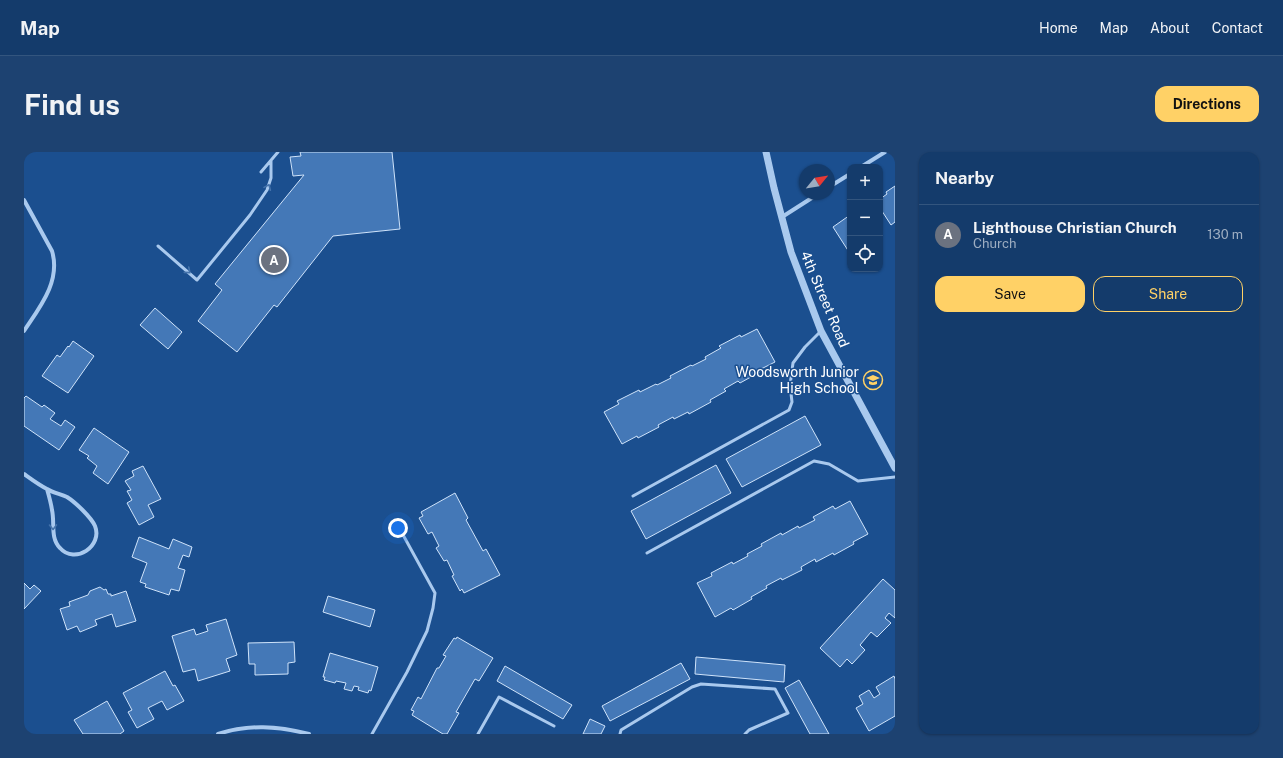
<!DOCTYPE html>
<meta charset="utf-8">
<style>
:root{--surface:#143b6b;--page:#1d4271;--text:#f1f3f6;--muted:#9dadc1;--line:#33557e;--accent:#ffd166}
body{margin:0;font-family:"Public Sans",sans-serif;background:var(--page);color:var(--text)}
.controls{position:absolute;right:12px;top:12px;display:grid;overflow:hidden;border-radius:8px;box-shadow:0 1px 3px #0004}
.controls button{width:36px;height:36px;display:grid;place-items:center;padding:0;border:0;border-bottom:1px solid var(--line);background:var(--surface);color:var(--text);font:20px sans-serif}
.compass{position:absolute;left:775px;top:12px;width:36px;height:36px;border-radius:50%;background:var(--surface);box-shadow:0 1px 3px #0004;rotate:60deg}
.you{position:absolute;left:374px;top:376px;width:14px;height:14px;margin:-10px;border:3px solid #fff;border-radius:50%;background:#1a73e8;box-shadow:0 0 0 6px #1a73e833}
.badge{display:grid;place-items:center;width:26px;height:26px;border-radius:50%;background:var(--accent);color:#fff;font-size:13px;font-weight:700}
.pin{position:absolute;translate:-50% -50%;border:2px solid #fff;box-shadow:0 1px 4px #0006}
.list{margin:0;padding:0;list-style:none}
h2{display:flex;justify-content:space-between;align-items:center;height:52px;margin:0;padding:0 16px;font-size:17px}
h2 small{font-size:13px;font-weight:400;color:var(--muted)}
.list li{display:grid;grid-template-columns:26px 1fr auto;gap:12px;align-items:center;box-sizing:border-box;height:60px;padding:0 16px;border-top:1px solid var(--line)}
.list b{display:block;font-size:15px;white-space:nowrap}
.list p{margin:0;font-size:13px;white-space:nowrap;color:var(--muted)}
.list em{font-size:13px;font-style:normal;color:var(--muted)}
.actions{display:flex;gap:8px;padding:12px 16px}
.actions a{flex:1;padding:9px 0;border:1px solid var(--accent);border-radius:12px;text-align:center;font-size:14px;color:var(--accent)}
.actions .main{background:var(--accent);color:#111}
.icon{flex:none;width:22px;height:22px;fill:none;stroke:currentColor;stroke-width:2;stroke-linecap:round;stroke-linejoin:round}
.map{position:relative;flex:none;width:871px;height:582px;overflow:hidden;border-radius:12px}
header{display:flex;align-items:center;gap:24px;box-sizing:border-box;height:56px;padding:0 20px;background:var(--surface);border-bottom:1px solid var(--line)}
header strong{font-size:19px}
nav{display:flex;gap:22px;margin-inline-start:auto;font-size:14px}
.intro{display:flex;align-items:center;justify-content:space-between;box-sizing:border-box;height:96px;padding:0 24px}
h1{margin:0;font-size:28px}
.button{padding:10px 18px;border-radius:12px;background:var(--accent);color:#111;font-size:14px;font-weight:700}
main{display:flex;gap:24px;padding:0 24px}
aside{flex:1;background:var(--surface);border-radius:12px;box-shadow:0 1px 3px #0004}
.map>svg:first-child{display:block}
.building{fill:#4478b7;stroke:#cfe3fa}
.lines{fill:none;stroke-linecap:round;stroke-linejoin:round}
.service{stroke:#a9c9ee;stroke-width:3}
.minor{stroke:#a9c9ee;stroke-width:4}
.tertiary{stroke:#a9c9ee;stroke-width:7}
.oneway{stroke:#4674ac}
.labels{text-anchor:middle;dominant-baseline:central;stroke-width:3;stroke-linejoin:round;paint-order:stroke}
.street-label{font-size:14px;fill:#fff;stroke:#1b4f8f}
.poi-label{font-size:14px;fill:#fff;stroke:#1b4f8f;text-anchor:end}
</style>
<header>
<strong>Map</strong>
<nav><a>Home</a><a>Map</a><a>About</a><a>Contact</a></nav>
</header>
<div class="intro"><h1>Find us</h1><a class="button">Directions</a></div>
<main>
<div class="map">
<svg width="871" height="582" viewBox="0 0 871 582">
<rect width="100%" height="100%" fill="#1b4f8f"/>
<path class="building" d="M276,0H368L376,77L309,84L253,155L250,153L213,200L174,169L198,138L191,132L280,23L269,24L266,5L277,4Z
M871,34V70L867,73L856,56V47L863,42L862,40Z
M826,63V99L825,100L809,75Z
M131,156L158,180L144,197L116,173Z
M733,177L751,210L735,218L736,220L716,231L714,229L700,237L702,239L686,248L687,250L665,262L664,260L650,267L649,265L634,273L635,275L614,286L613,284L598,292L580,260L595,252L593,249L615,238L616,240L632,232L633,233L647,226L646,224L667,213L668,214L682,207L681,205L697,196L695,194L716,183L717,185Z
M49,189L70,204L44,241L18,224L33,203L36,205L44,194L45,195Z
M2,244L18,255L20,253L31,261L26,267L37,274L41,268L51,275L35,298L0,274V246Z
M781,264L797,293L718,335L702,307Z
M70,276L105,300L84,332L69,321L73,314L63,306L65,304L55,298Z
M692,313L707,341L622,387L607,359Z
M119,314L137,347L124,353L130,365L115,373L103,351L108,348L103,339L107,338L101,329L110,324L108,319Z
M431,341L444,366L442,368L459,399L462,397L476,423L440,441L438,437L436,439L428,424L430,423L423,408L420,409L412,396L415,394L408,380L404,382L395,366L399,364L397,360Z
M826,349L844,382L829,390L830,392L810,403L809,401L792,410L791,407L777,415L778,418L758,428L757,426L742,434L743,436L727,445L728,447L709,458L707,456L691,465L673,431L688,424L687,421L708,410L709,412L724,404L723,402L738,394L737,392L757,381L758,383L774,374L775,376L791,368L789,365L809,354L811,357Z
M115,385L145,397L149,387L168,395L165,405L159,403L154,416L161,418L155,439L147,437L145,443L121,435L122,432L116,430L123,411L108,405Z
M859,427L871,438V466L865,461L861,466L867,471L853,485L847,480L836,493L841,498L828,512L823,507L816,515L796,496Z
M0,431L6,437L10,433L17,439L0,457Z
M76,435L80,438L82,437L84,442H87V444L102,439L112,469L92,475L88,462L71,468L73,473L56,480L53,474L43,478L36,457L46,454L45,450L64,443L66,439Z
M304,444L351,458L346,475L299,460Z
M202,467L213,503L202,507L206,519L174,529L171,517L159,520L148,484L170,477L172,483L184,479L182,473Z
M433,485L469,506L455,529L451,527L432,560L435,561L423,582H419L388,563L390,559L387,558L394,545L397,547L413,516H415L422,504L419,503L430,486L432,487Z
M270,490L271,510L264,511V522L231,523V512H225L224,491Z
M306,501L354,515L347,539L345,538L344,541L334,538L335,535L330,534L328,539L320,537L322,531L312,529L311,531L300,528L301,525H299Z
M672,505L761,513L760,530L671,522Z
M657,511L666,527L586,569L578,554Z
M481,514L548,553L539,567L473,529Z
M141,519L149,534L151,533L160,549L143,558L138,549L124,556L130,567L113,576L104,560L108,558L99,541Z
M870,524L871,527V564L845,579L832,556L839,552L835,544L845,538L850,546L856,542L852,535Z
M775,528L805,582H786L761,536Z
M83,549L100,579L96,582H59L50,568Z
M566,567L581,574L577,582H559Z"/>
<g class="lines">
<path class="service" d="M237,20L254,0
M134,94L173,128L226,63L243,38L247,26V8
M609,344L765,258L768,250L766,233L769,211L781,195L797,179
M623,401L790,309L805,312L834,329L871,325
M348,582L383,520L403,479L409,456L411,441L378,381
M454,582L475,545L530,574
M596,582L597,578L668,535L677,532L751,537L764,561L725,578L721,582"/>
<path class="minor" d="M837,15L861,0
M805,35L826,22
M0,48L28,99C37,129 16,155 0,179
M758,65L794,42
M0,322C7,327 15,333 23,337C29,341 37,342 43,345C51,350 67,365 71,374C79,394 51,413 36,396C26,386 31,371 28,358C27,351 25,344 23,337
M194,582C225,572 253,574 285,582"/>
<path class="tertiary" d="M742,0L750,36L767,100L797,179L871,316"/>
</g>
<defs><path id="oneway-chevron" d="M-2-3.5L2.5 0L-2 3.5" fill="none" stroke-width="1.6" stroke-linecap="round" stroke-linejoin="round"/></defs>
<g class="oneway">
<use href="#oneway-chevron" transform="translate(244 35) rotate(-66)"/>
<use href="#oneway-chevron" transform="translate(164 119) rotate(40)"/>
<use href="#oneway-chevron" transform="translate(29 375) rotate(89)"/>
</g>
<defs>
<g id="school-ring" transform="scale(1)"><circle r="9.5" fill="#1b4f8f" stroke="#ffd166" stroke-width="1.5"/><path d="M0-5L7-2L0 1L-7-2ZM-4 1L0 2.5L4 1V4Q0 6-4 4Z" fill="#ffd166"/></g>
</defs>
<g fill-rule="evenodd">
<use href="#school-ring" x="849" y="228"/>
</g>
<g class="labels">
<g class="street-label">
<text transform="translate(801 147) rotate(67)">4th Street Road</text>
</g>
<g class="poi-label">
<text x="835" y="220">Woodsworth Junior<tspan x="835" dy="16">High School</tspan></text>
</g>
</g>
</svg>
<div class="controls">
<button>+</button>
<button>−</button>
<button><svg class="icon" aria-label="locate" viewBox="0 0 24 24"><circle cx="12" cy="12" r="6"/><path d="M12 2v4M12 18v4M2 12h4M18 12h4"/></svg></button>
</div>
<svg class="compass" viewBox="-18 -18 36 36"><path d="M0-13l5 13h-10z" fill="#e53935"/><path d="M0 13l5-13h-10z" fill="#9dadc1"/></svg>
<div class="you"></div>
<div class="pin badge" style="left:250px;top:108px;background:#6b7280">A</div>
</div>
<aside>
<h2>Nearby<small></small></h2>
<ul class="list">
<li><span class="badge" style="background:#6b7280">A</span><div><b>Lighthouse Christian Church</b><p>Church</p></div><em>130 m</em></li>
</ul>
<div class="actions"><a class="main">Save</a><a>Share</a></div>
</aside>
</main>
